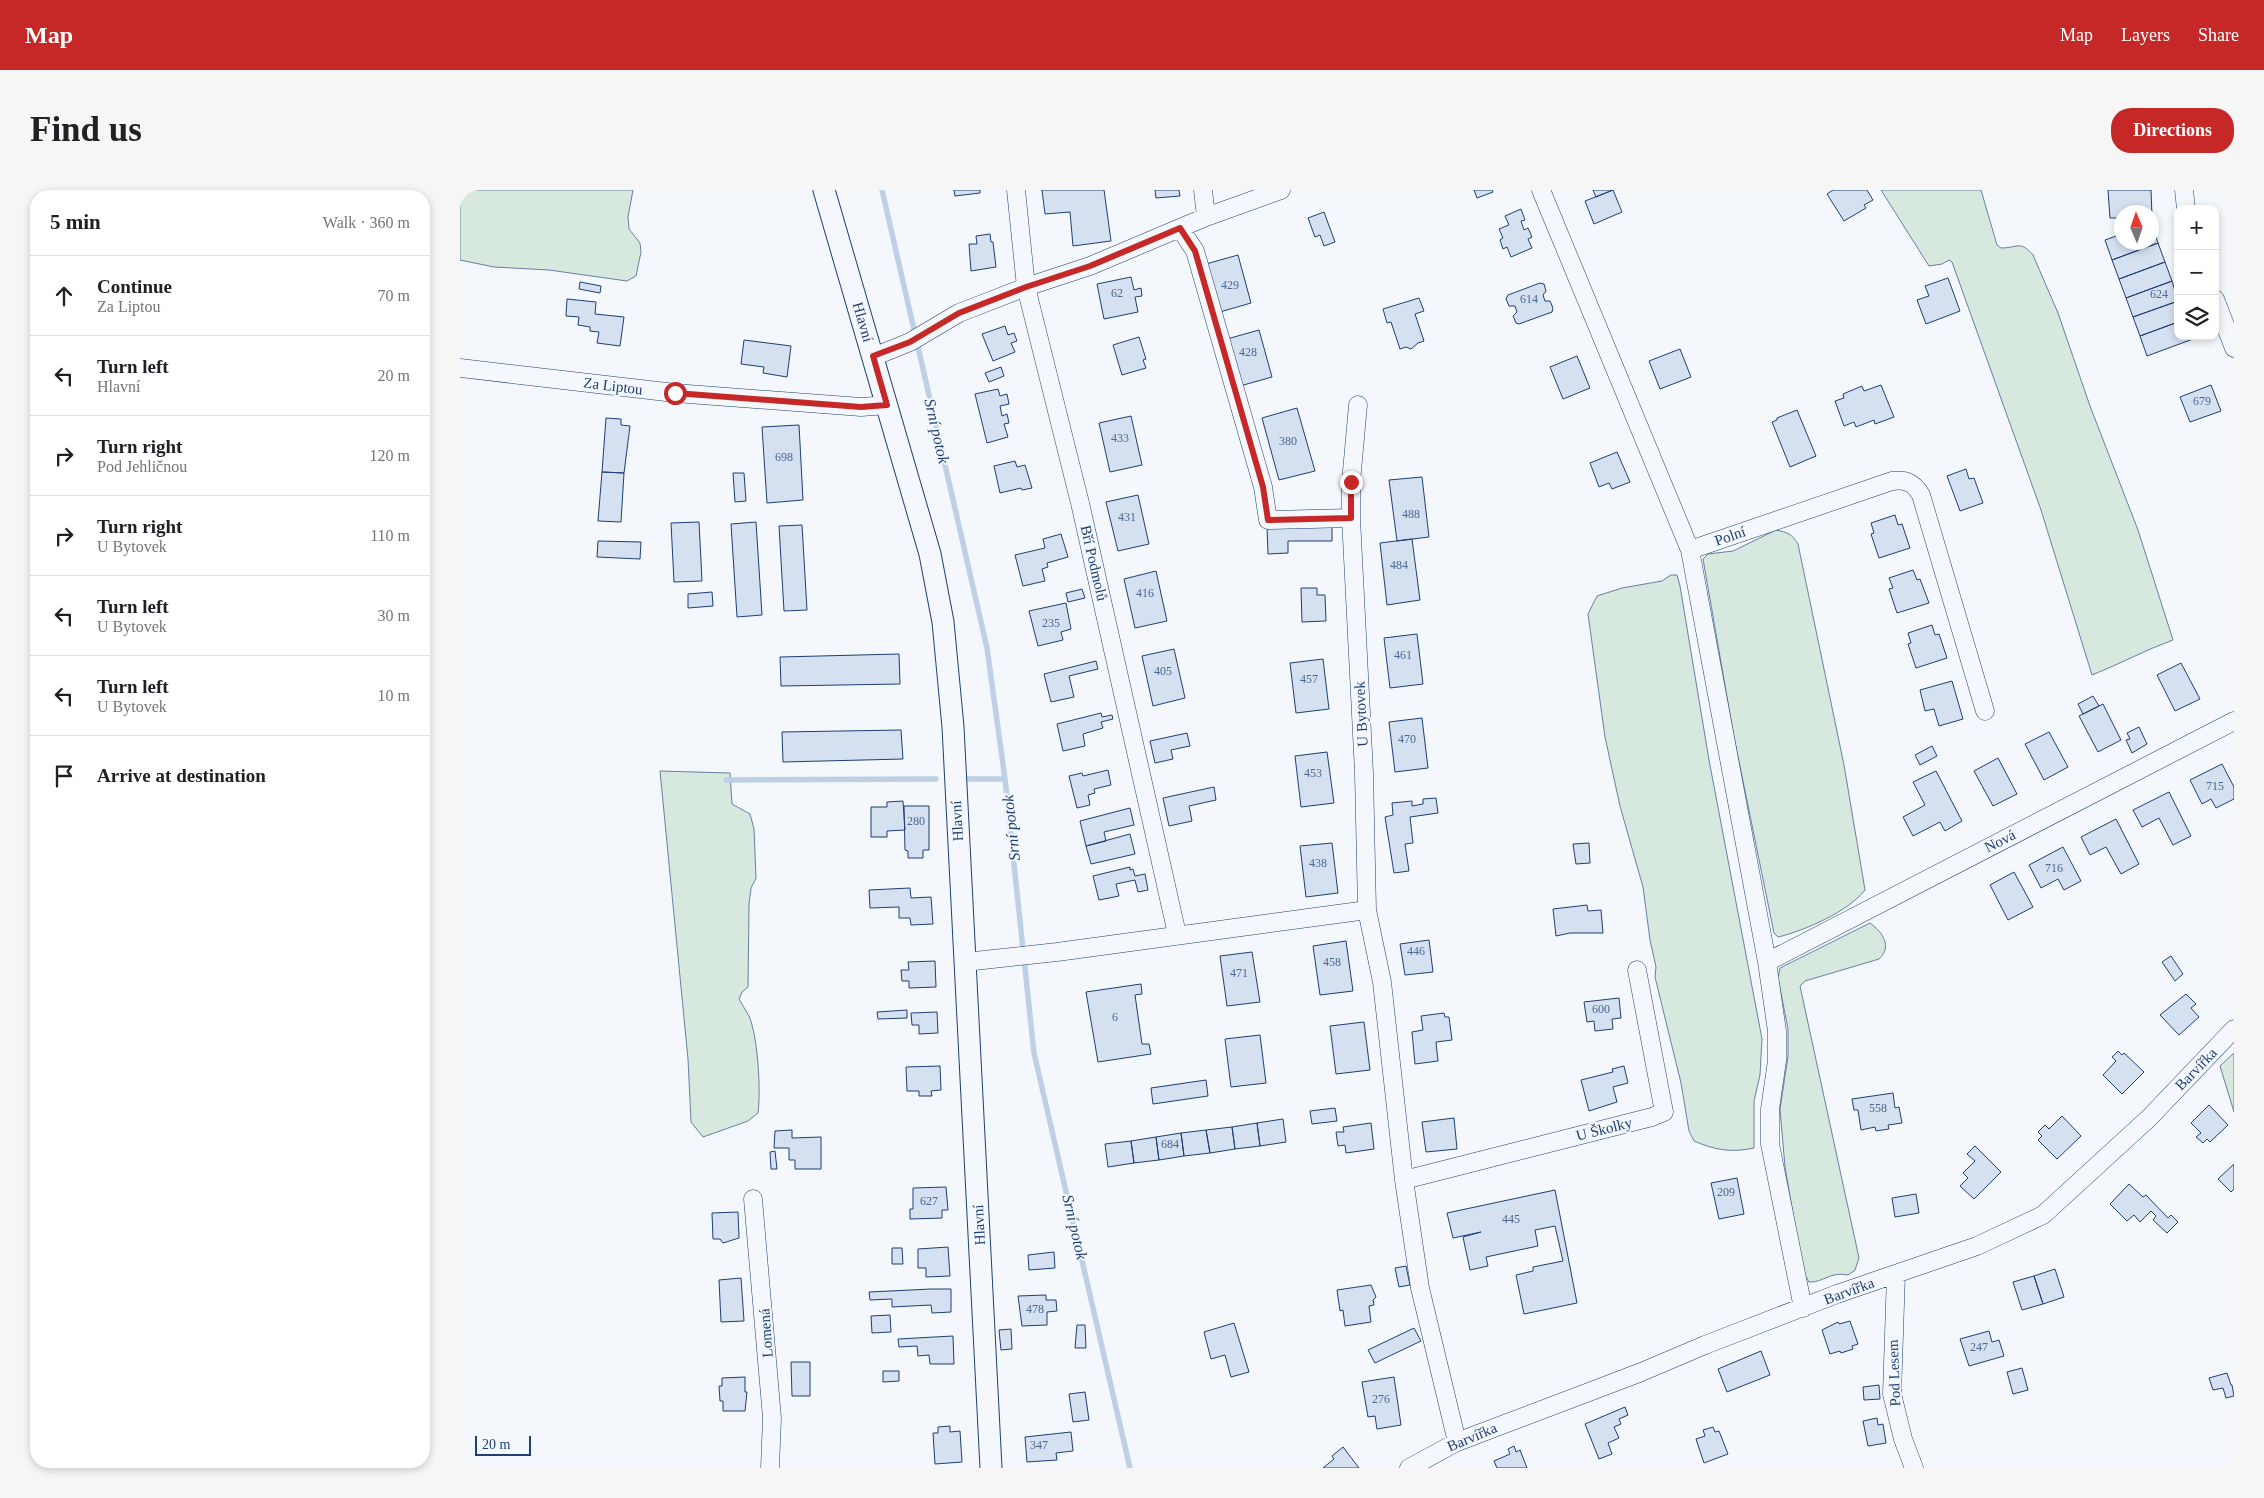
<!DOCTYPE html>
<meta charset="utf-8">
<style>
:root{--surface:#fff;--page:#f6f6f6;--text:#202124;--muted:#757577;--line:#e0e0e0;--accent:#c62828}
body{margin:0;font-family:Georgia,serif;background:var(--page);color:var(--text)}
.controls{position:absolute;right:15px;top:15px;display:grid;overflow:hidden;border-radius:10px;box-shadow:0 2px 8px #0003}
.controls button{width:45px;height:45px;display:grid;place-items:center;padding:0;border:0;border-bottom:1px solid var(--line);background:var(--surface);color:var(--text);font:25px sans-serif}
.compass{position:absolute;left:1654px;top:15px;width:45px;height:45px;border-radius:50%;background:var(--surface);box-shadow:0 2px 8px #0003;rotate:358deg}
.scale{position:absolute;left:15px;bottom:12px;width:56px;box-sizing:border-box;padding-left:5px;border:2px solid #1d3f73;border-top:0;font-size:14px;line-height:18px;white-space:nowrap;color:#1d3f73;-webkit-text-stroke:4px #f4f7fb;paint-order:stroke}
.stop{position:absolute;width:15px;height:15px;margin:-11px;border:4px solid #c62828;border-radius:50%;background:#fff}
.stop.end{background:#c62828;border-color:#fff;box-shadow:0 1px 5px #0008}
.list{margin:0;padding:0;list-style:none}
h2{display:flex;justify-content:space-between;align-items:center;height:65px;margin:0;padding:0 20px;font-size:21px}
h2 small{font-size:16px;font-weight:400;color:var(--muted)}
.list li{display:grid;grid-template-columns:32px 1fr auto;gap:15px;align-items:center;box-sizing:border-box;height:80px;padding:0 20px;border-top:1px solid var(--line)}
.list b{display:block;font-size:19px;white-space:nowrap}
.list p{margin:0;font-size:16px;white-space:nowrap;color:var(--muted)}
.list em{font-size:16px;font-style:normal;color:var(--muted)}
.icon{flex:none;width:28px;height:28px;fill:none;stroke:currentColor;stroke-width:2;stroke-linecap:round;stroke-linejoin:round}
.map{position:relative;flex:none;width:1774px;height:1278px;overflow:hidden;border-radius:20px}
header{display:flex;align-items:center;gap:30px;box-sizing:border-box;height:70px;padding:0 25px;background:var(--accent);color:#fff}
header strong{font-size:24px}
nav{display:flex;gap:28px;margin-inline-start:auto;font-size:18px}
.intro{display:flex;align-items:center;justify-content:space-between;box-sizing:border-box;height:120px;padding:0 30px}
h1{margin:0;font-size:35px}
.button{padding:12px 22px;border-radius:20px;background:var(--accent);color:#fff;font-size:18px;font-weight:700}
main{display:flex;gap:30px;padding:0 30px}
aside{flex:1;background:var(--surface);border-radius:20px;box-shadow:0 2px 8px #0003}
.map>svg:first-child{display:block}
.green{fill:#d7e8df;stroke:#687fa3}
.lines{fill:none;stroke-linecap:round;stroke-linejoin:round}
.stream{stroke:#bed0e5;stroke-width:5.5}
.building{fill:#d5e0f0;stroke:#1d3f73}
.minor-casing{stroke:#1d3f73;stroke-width:19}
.tertiary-casing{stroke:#1d3f73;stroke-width:23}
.minor{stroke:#f4f7fb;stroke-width:18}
.tertiary{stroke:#f4f7fb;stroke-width:21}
.route{stroke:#c62828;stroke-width:6}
.labels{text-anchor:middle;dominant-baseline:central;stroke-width:4;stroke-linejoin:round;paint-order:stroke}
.number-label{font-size:12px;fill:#4b6792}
.street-label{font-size:15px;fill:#1d3f73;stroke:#f4f7fb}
.water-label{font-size:16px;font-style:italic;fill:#1d3f73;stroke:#f4f7fb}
</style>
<header>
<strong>Map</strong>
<nav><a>Map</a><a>Layers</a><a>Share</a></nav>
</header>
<div class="intro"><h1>Find us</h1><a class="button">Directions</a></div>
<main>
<aside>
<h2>5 min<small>Walk · 360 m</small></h2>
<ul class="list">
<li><svg class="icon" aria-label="ahead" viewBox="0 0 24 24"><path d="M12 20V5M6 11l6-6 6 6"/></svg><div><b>Continue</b><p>Za Liptou</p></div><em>70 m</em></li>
<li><svg class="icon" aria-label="left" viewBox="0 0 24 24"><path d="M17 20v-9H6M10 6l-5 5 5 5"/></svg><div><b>Turn left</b><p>Hlavní</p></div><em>20 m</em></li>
<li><svg class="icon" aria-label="right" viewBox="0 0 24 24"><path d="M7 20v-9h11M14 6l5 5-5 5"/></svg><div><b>Turn right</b><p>Pod Jehličnou</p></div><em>120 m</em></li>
<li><svg class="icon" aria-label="right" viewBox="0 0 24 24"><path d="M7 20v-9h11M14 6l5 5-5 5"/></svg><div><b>Turn right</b><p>U Bytovek</p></div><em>110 m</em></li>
<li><svg class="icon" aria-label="left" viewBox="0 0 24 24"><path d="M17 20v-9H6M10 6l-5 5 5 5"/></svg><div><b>Turn left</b><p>U Bytovek</p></div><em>30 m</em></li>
<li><svg class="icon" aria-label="left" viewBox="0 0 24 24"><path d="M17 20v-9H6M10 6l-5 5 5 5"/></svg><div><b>Turn left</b><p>U Bytovek</p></div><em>10 m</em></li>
<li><svg class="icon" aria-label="arrive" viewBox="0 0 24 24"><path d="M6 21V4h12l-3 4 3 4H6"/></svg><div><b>Arrive at destination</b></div></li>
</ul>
</aside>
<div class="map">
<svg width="1774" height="1278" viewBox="0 0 1774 1278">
<rect width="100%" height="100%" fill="#f4f7fb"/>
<path class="green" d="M0,0H173L168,27L169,39L180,53L181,62L176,86L167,91L89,80L34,77L0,70Z
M1421,0H1521L1537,55L1541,58C1558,58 1560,50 1573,65L1598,123L1630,216L1678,340L1713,450C1685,460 1660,474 1632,485L1581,320L1492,72L1489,70L1482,74L1469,76Z
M1316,340C1327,342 1332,344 1338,354L1384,575L1405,700C1389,721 1344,741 1318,747L1314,743L1274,547L1243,369L1248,364L1273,361Z
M1211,385H1217L1220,396L1249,570L1302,849L1300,885L1294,911V958C1271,963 1255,960 1234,951L1229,941L1221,893L1195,787L1196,777L1190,750L1183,697L1160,616L1145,547L1128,424L1137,406L1162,398L1202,391Z
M200,581L270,583L272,614L290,624L294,639L296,688L291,698L289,714L288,797L282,802L279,809C282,815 286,820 289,826C298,847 301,901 298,923L288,931L243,947L231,932L228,869Z
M1410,733C1422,742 1433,756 1419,769L1345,791L1340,796L1399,1068L1395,1080L1388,1085C1370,1081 1363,1093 1349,1092L1343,1082L1325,977L1320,919L1328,866V839L1318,788L1320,778Z
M1774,863V922L1760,876Z"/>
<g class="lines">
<path class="stream" d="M422,0L527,458L545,589L574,863L670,1278
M507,589H545
M266,590L476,589"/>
</g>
<path class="building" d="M494,0H520V3L495,6Z
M582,0H644L651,51L613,56L610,22L585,24Z
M695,0H719L720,6L696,8Z
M1014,0H1032L1033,2L1017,8Z
M1133,0H1153L1136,7Z
M1153,0L1162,22L1134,34L1125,11Z
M1373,0H1407L1413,10L1404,15L1406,18L1384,31L1367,4Z
M1648,0H1691L1692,26V22H1662V28H1650Z
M1061,19L1065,30L1061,31L1064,40L1068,38L1072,47L1068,49L1072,58L1051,67L1047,57L1043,59L1040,50L1043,48L1039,39L1049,35L1045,26Z
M864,22L875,52L864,56L860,45L855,47L848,28Z
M1692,35L1698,53L1652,70L1645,50L1662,44V52H1692Z
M530,44L531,52H533L536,77L511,81L509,54H517L516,46Z
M1698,53L1705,72L1659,89L1652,70Z
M778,65L791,113L760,122L746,74Z
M1705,72L1712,91L1666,108L1659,89Z
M671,87L674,100L681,98L682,106L675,107L678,122L644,129L637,94Z
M1488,88L1500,121L1466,134L1457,110L1469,106L1465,96Z
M1712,91L1718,111L1673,127L1666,108Z
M120,92L141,96L140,103L119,99Z
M1080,93L1084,94L1086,101L1083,105L1085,111H1090L1093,118L1092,122L1059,134L1056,133L1053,126L1057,122L1055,116H1049L1046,109L1048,105Z
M959,108L964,121L955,124L964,151L958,153L951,159L946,157L940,159L931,132L927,133L923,119Z
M107,109L136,112L135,124L164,127L160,156L137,153L139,142L130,141V137L118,135L119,127L106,126Z
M1718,111V132L1680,146L1673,127Z
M1718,132V146H1732L1733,149L1687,166L1680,146Z
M545,136L548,145L554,143L557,151L551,153L555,162L533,171L522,144Z
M799,140L812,187L780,196L767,149Z
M679,147L686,169L683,170L686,178L662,185L653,155Z
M284,150L331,156L327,187L303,183L304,177L281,174Z
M1220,159L1231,187L1200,199L1189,171Z
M1117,166L1130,198L1103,209L1090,177Z
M541,177L544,186L529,192L525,183Z
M1421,195L1434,227L1415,234L1414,230L1396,237L1394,232L1384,236L1375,211L1384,208L1383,204L1402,196L1404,201Z
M1751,195L1761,221L1730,232L1720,207Z
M538,199L540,206L547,204L549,214L540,216L542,226L547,224L549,233L544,234L548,247L527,253L515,204Z
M837,218L855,281L819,290L802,228Z
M1337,220L1356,266L1330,277L1312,232L1317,230V228Z
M671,226L682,275L650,282L639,233Z
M146,228L161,229V235L170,236L164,283L142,282Z
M339,235L343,310L307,313L302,237Z
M1157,262L1170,292L1152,299L1149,293L1139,297L1130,273Z
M555,271L557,277L565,275L572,298L562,300L561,298L540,303L534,276Z
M1506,279L1509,289L1514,288L1523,313L1500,321L1487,286Z
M142,282L164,283L161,332L138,331Z
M273,283H284L286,311L275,312Z
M962,287L969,347L937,351L929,290Z
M678,305L689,354L658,361L646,312Z
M1435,325L1438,335L1442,334L1450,358L1419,368L1411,344L1414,343L1411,333Z
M239,332L242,391L214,392L211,333Z
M296,332L302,425L277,427L271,334Z
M342,335L347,420L324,421L319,336Z
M872,336V351H828V363L808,364L807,337Z
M601,344L608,367L587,373L588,377L582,379L585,391L563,396L555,365L585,358L583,349Z
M952,349L960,410L927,415L920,353Z
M138,351L181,352L180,369L137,367Z
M1453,380L1457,390L1460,389L1469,413L1437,423L1429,399L1433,398L1429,388Z
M696,381L707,431L675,438L664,389Z
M841,398H857V405H865L866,431L842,432Z
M622,399L625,408L608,412L606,403Z
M252,402L253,416L228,418V404Z
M606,413L611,439L601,442L603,450L578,456L569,421Z
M1472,435L1475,445L1479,444L1487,468L1456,478L1448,454L1451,453L1448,443Z
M957,444L963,494L930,498L924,448Z
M714,459L725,508L693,516L682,466Z
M439,464L440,494L321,496L320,467Z
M863,469L869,519L836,523L830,473Z
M636,471L638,479L609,486L614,507L591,512L584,484Z
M1721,473L1740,509L1715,521L1697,485Z
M1492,491L1503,529L1479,536L1474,519L1465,521L1460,500Z
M1633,506L1639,516L1623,524L1618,514Z
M1643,514L1661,550L1638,562L1619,526Z
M641,523L642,527L652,525L653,529L641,532L643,538L623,544L625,556L603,561L597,534Z
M962,528L968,578L935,582L929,532Z
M1679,537L1687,554L1672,563L1666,550L1670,549L1667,543Z
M441,540L443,569L323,572L322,542Z
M1589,542L1608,577L1584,590L1565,554Z
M727,543L730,556L711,560L713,569L695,573L690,551Z
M1472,556L1477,566L1460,575L1455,565Z
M867,562L874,613L841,617L835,566Z
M1538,568L1557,604L1533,616L1514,581Z
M1762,574L1774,597V609L1756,618L1751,609L1742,614L1730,590Z
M648,580L651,595L634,599L635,603L628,605L630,615L617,618L609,586L622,583L623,586Z
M1476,581L1502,631L1485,641L1480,632L1453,646L1443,627L1465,615L1453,592Z
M754,597L756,610L729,616L732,631L709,636L703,608Z
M1709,602L1731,646L1713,655L1699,628L1682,637L1673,620Z
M976,608L978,623L950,627L953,653L945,654L949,681L934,683L925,627L933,625L932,613L952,611V616L963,614V609Z
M443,611L445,640L427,641V647H411V617H427V612Z
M444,616H469V660H463V668H448V661L445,660Z
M670,618L674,635L644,642L646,651L626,656L620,631Z
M1656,629L1679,674L1661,684L1646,657L1630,665L1621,647Z
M670,644L675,664L631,674L626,656Z
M872,653L878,703L846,707L840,656Z
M1129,653L1130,673L1116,674L1113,654Z
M1603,657L1621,691L1604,700L1598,689L1581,698L1569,675Z
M670,677V680L673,679L675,686L685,684L688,700L678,702L675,690L656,694L659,706L639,710L633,686Z
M1554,682L1573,717L1548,730L1530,695Z
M450,698L451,708L471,707L473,734L451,735L450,728H439V717L410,718L409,700Z
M1127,715L1128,721L1141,720L1143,743H1110L1096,746L1093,719Z
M969,750L973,782L945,785L940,754Z
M886,751L893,801L860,805L853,756Z
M792,762L800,812L767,816L760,766Z
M1711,766L1723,784L1715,791L1702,772Z
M475,771L476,797L449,798V791H442L441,780H449L448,772Z
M681,794L682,804L675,805L682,854H689L691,864L638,872L626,802Z
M1726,804L1736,814L1731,818L1739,827L1719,845L1700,825Z
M1159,808L1161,828L1152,829L1153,839L1135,841L1134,831L1127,832L1124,812Z
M447,820V828L418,829L417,822Z
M477,822L478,843L459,844V835H452L451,823Z
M984,823L985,827H989L992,850L976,852L978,871L955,874L952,842L963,840L961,826Z
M904,832L910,880L876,884L870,836Z
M800,845L806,893L771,897L765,849Z
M1658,861L1662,865L1664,863L1684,882L1662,904L1643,885L1656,871L1652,867Z
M480,876L481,900L471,901L472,906H459V901H447L446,877Z
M1164,876L1168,893L1153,897L1157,912L1129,921L1121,890L1153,882L1152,879Z
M746,890L748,906L693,914L691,898Z
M1433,903L1435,918L1439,917L1442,933L1428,935L1429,939L1416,941L1415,937L1401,940L1398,920H1394L1392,909Z
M1749,915L1768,935L1750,952L1747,949L1743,953L1736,947L1741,943L1731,933Z
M875,918L877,931L852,934L850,921Z
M1602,926L1621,946L1597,969L1578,950L1582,946L1578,942L1585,935L1589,939Z
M994,928L997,959L966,962L962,932Z
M823,929L826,952L800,956L797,933Z
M797,933L800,956L775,959L772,937Z
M911,933L914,959L886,963L885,955L878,956L876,942H884L883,937Z
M772,937L775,959L750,963L746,940Z
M332,940V948L361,947V979H335V970H329V958H314L315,941Z
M746,940L750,963L724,966L721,943Z
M721,943L724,966L699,970L696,947Z
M696,947L699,970L674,973L671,951Z
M671,951L674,973L648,977L645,954Z
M1515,956L1541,982L1514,1009L1500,996L1508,988L1503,983L1515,971L1507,964Z
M315,961L317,979H311L310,962Z
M1774,974V999L1771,1002L1758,989Z
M1277,988L1284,1024L1259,1029L1251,993Z
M1669,994L1683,1007L1686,1005L1708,1028L1711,1025L1718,1032L1707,1043L1693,1030L1696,1026L1691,1021L1680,1032L1674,1025L1667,1031L1650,1014Z
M486,997L488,1020H482V1028L450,1029V1019H453V998Z
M1095,1000L1117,1113L1064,1124L1056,1085L1073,1081V1077L1103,1071L1095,1036L1075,1040L1078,1056L1026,1067L1028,1076L1010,1080L1003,1047L1021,1042L993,1048L987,1023Z
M1456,1004L1459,1023L1435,1027L1432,1008Z
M278,1022L279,1048L263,1053L260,1049H253L252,1023Z
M488,1057L490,1086L466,1087V1078H458V1059Z
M432,1058H442L443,1074H432Z
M594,1062L595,1078L569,1080L568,1065Z
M946,1076L950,1095L939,1097L935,1078Z
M1595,1079L1604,1107L1583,1114L1574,1086Z
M1574,1086L1583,1114L1562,1120L1553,1092Z
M281,1088L284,1131L261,1132L259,1090Z
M911,1095L916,1107L913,1110L914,1115L909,1116L911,1132L885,1136L883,1120L880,1121L877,1100Z
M471,1099H491V1122L472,1123L471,1115L432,1117V1109L410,1110L409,1102Z
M586,1105V1110H596L597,1121L587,1122V1135L562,1136L558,1106Z
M430,1125L431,1142L412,1143L411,1126Z
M1390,1131L1398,1154L1392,1156L1393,1159L1381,1163L1380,1161L1370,1164L1362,1140L1378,1132L1379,1134Z
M774,1133L789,1182L771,1187L765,1165L751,1169L744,1142Z
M617,1135H625L626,1158H615Z
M954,1138L961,1151L915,1173L908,1160Z
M551,1139L552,1159L541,1160L539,1140Z
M1529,1141L1532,1152L1539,1150L1544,1166L1509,1176L1500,1149Z
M493,1146L494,1174H470L469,1165L458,1166L457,1156L439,1157L438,1149Z
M1301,1161L1310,1185L1267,1202L1258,1179Z
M331,1172H350V1206H332Z
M1562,1178L1568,1200L1553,1204L1547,1182Z
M423,1181H439V1191L423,1192Z
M1767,1183L1771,1195H1772L1774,1206L1766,1208L1763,1198L1753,1200L1749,1188Z
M285,1187V1202H287L285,1221H263V1211H260L259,1196H262V1188Z
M934,1187L941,1235L917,1239L915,1226L908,1227L902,1192Z
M1419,1195L1420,1209L1404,1210L1403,1197Z
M625,1202L629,1230L613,1232L609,1204Z
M1165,1217L1168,1225L1159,1229L1161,1234L1154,1237L1159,1248L1148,1253L1152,1264L1139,1269L1125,1234Z
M1417,1228L1418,1235L1423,1234L1426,1253L1408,1256L1403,1231Z
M490,1236V1242L500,1241L502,1272L475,1274L473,1243H478V1237Z
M1253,1237L1255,1242L1259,1241L1268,1264L1244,1273L1236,1249L1245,1246L1243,1240Z
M611,1242L613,1261L596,1263L597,1270L567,1272L565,1247Z
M1054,1256L1056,1262L1060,1260L1067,1278H1037L1034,1271L1050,1264L1048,1259Z
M883,1257L899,1278H863L874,1269L872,1266Z"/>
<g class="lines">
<g class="minor-casing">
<path id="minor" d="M556,0L566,97L620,313L717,744
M743,0L746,27
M1081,0L1230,360L1432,291C1446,289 1454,293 1461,305L1525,521
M1724,0L1726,19
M720,38L735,61L803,297L808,330L891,328
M1755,109L1774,158
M413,167L450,152L499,123L566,97L630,76L746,27L821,0
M0,178L215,203L401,217L427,215
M898,215L891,292V328L904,583L907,720L922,792L944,990L960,1098L997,1252
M1230,360L1307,772L1317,841V871L1310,919V954L1343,1118
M505,772L597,762L907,720
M1307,772L1774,531
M944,990L1192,927L1204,922L1177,780
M293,1009L312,1228L310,1278
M1436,1084L1432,1204L1443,1249L1454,1278
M949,1278L997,1252L1179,1183L1245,1155L1377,1104L1517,1056L1583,1025L1689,928L1774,839"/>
</g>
<g class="tertiary-casing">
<path id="tertiary" d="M364,0L470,364L483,432L493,537L531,1278"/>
</g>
<use href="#minor" class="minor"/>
<use href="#tertiary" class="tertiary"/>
</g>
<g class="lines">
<path class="route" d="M215,203L401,217L427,215L413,166L450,152L499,123L566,97L630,76L720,38L735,61L803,297L808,330L891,328V292"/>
</g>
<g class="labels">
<g class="number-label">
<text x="770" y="95">429</text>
<text x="657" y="103">62</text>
<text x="1699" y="104">624</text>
<text x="1069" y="109">614</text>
<text x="788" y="162">428</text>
<text x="1742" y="211">679</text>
<text x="660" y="248">433</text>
<text x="828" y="251">380</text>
<text x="324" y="267">698</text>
<text x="951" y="324">488</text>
<text x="667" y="327">431</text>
<text x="939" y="375">484</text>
<text x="685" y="403">416</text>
<text x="591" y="433">235</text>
<text x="943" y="465">461</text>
<text x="703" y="481">405</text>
<text x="849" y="489">457</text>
<text x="947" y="549">470</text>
<text x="853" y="583">453</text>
<text x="1755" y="596">715</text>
<text x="456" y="631">280</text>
<text x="858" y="673">438</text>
<text x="1594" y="678">716</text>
<text x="956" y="761">446</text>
<text x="872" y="772">458</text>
<text x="779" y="783">471</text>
<text x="1141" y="819">600</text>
<text x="655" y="827">6</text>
<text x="1418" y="918">558</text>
<text x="710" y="954">684</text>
<text x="1266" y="1002">209</text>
<text x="469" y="1011">627</text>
<text x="1051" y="1029">445</text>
<text x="575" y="1119">478</text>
<text x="1519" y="1157">247</text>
<text x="921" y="1209">276</text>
<text x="579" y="1255">347</text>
</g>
<g class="street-label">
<text transform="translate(403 132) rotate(74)">Hlavní</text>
<text transform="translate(153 196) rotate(7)">Za Liptou</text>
<text transform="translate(1270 346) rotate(-19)">Polní</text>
<text transform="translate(634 373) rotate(77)">Bří Podmolů</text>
<text transform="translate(901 524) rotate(-93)">U Bytovek</text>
<text transform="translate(497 631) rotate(-93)">Hlavní</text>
<text transform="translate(1540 651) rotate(-27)">Nová</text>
<text transform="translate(1736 879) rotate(-46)">Barvířka</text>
<text transform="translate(1144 939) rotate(-14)">U Školky</text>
<text transform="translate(519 1035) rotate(-93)">Hlavní</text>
<text transform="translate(1389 1101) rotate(-20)">Barvířka</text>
<text transform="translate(306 1143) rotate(-94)">Lomená</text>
<text transform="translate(1434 1183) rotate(-92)">Pod Lesem</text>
<text transform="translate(1012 1247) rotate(-23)">Barvířka</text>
</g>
<g class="water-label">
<text transform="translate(477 241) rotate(77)">Srní potok</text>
<text transform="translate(551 638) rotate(-96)">Srní potok</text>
<text transform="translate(615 1037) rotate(77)">Srní potok</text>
</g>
</g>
</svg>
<div class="controls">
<button>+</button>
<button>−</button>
<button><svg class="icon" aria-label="layers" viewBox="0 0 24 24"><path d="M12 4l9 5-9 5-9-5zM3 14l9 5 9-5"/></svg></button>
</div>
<svg class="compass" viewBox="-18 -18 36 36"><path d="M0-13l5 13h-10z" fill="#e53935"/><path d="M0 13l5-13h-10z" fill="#757577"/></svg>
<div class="scale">20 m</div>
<div class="stop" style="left:215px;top:203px"></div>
<div class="stop end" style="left:891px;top:292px"></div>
</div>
</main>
